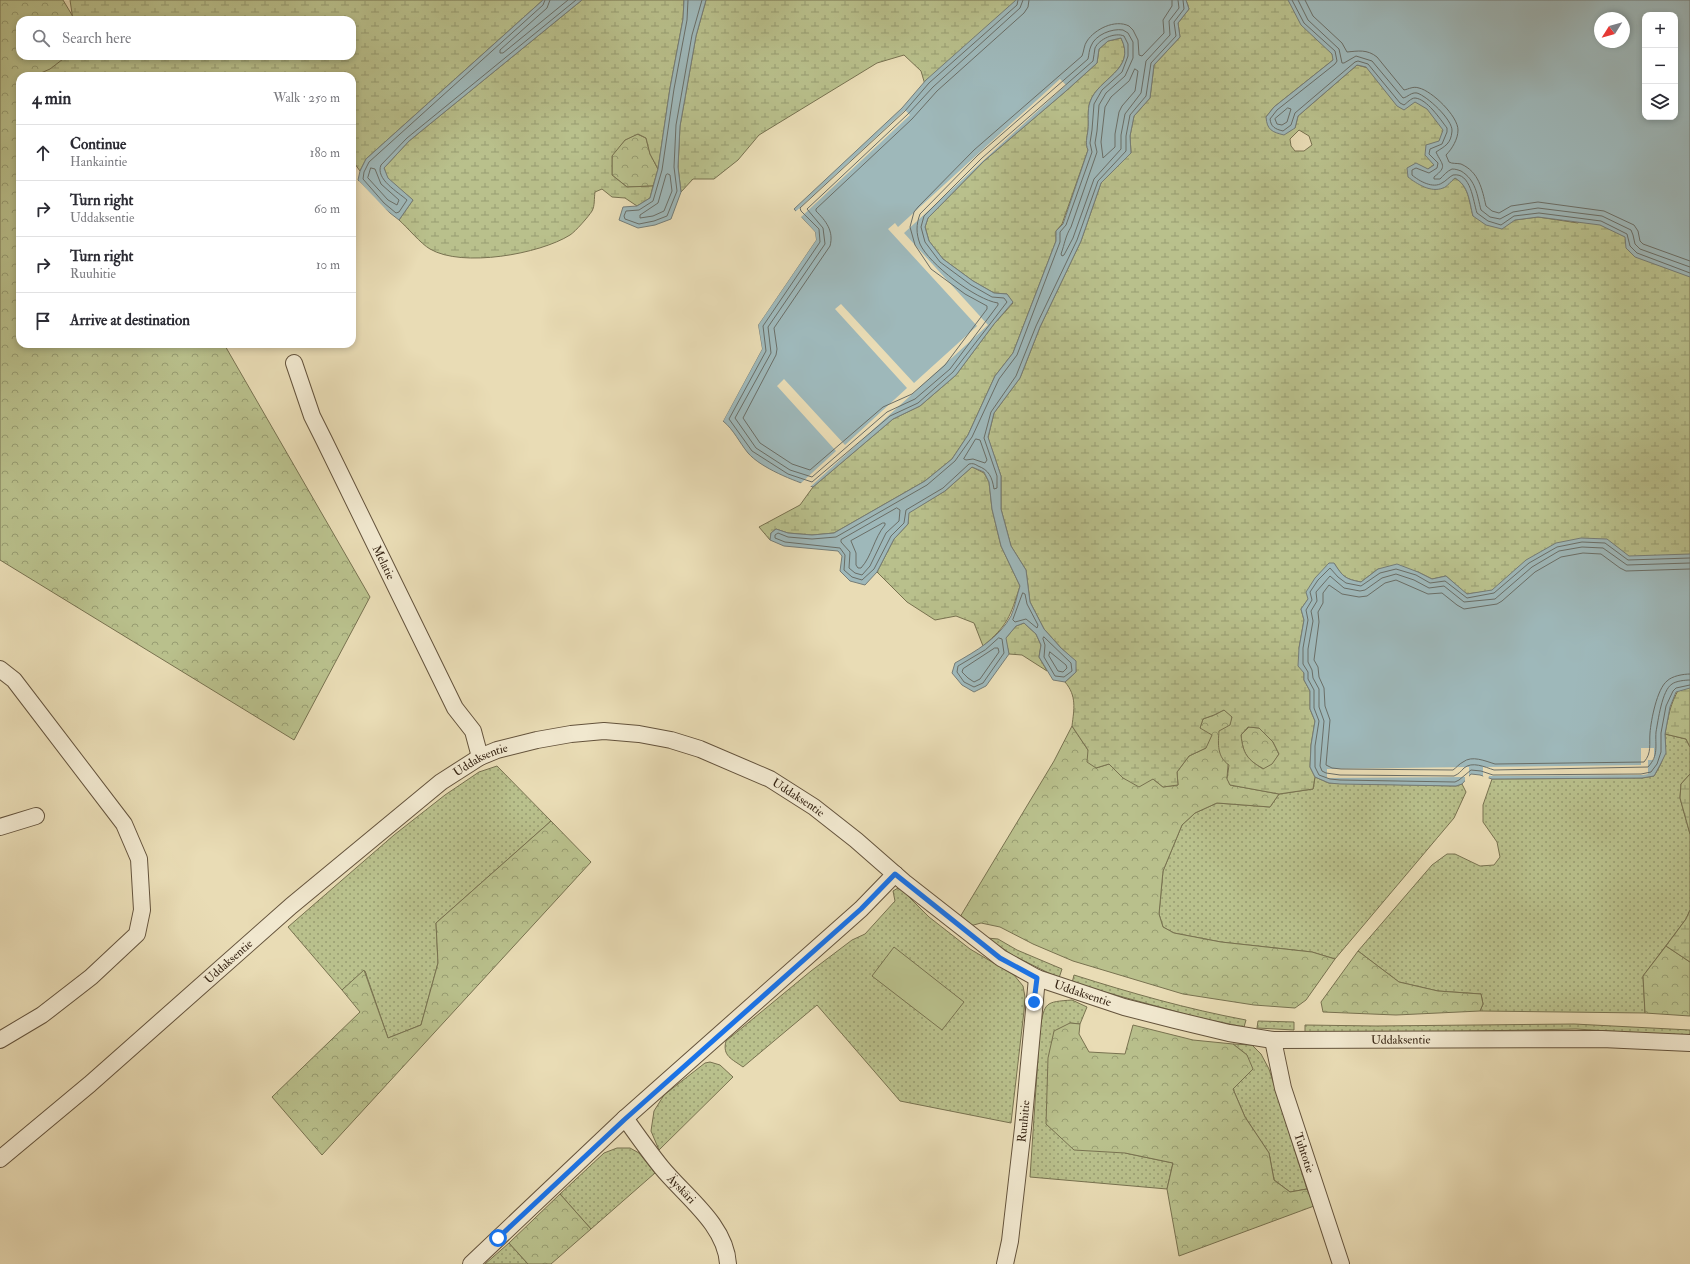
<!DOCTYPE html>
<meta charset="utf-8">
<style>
:root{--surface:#fff;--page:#f2f2f3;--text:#2b2b33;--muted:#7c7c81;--line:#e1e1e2}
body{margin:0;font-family:"IM FELL Double Pica",serif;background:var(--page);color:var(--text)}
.controls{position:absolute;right:12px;top:12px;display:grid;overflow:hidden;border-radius:8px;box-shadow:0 2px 6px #0003}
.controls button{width:36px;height:36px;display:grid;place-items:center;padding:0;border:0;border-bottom:1px solid var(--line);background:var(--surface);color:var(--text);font:20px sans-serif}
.compass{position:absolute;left:1594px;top:12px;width:36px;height:36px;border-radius:50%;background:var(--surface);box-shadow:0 2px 6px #0003;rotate:233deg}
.stop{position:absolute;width:12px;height:12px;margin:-9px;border:3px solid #1a73e8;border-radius:50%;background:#fff}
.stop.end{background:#1a73e8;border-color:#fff;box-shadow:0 1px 4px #0008}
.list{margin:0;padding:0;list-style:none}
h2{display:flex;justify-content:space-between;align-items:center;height:52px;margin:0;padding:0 16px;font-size:17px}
h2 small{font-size:13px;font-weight:400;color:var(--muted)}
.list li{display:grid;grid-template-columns:26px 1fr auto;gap:12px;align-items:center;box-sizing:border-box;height:56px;padding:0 16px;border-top:1px solid var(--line)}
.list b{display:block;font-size:15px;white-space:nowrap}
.list p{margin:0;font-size:13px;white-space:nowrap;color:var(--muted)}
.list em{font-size:13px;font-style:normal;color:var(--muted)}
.icon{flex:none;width:22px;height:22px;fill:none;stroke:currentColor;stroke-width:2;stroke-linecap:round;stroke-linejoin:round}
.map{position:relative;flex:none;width:1690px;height:1264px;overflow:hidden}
.search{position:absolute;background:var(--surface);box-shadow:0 2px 6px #0003;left:16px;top:16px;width:340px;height:44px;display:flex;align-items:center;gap:10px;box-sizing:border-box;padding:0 14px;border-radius:12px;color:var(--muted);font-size:15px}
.panel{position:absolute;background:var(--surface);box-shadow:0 2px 6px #0003;left:16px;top:72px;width:340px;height:276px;border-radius:12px}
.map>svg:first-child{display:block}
.grass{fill:url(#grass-dots);stroke:#787250}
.forest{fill:url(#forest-crowns);stroke:#787250}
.wetland{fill:url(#wetland-marsh);stroke:#787250;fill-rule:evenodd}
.garden{fill:#b9c08c;stroke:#787250}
.water{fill:#9eb8ba;stroke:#757d78;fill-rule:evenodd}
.pier{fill:#e9dcb5}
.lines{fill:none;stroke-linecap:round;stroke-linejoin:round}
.shore{stroke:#6a6e67;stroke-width:1}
.street-casing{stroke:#64533c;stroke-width:18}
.street{stroke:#f1e8cf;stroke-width:16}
.route{stroke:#1a73e8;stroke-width:5}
.labels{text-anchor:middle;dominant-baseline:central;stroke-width:3.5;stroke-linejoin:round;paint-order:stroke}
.street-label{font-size:12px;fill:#372514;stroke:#f1e8cf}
</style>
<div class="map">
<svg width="1690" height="1264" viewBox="0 0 1690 1264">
<defs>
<pattern id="grass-dots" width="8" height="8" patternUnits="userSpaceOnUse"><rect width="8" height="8" fill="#b9c08c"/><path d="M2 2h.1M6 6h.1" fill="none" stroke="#979c71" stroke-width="1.8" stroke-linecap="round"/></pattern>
<pattern id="forest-crowns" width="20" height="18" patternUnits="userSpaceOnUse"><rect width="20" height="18" fill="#b9c08c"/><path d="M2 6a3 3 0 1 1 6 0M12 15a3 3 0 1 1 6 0" fill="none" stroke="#979c71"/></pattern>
<pattern id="wetland-marsh" width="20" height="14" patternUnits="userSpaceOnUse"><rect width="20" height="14" fill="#b9c08c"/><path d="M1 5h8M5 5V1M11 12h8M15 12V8" fill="none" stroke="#979c71"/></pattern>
</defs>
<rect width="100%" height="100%" fill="#e9dcb5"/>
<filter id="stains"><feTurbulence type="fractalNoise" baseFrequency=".005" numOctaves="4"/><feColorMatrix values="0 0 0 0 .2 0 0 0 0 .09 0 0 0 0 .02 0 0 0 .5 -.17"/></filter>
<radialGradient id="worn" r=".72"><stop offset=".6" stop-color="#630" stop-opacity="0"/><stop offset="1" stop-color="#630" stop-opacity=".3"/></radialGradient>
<path class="grass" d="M1665,734L1686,739L1690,747V774L1681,784L1680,798L1690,834V910L1686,919L1643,976L1645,1013L1480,1011L1483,1004L1481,994L1438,991L1399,982L1358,951L1432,865L1447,854H1455L1480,866L1494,865L1500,857L1497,842L1483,822V805L1492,779L1642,778L1654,776C1664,760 1666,753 1665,734Z
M497,766L551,821L436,923L438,963L421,1025L388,1038L365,971L342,990L288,927L394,835L445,795L479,772Z
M1315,777L1329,783L1456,786L1462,784L1466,792L1454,818L1335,959L1312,952L1221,942L1174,933L1163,927L1159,914L1163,871L1182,825L1195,813L1217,803L1270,807L1279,794L1313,789Z
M898,888L903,891L929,917L970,949L1014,975L1023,986L1025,997L1024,1011L1011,1123L900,1101L817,1005L743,1067C732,1059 722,1056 726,1041L811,971L852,940L865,934L895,901L893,891Z
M987,938L998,939L1017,950L1062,969L1059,978L1014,956Z
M1074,975C1131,993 1187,1009 1246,1020L1244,1027L1196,1017L1072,983Z
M1072,1000L1087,1007L1080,1024L1070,1023L1125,1153L1173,1163L1167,1189L1030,1177L1040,1028C1045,1002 1045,1002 1072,1000Z
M1258,1021L1294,1022V1030L1257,1028Z
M1574,1024L1690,1030V1036L1576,1029L1378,1033L1305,1032V1025L1376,1026Z
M1233,1044L1252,1045L1261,1054L1269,1069L1307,1189L1290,1192L1274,1180L1269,1153L1245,1117L1233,1089L1247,1055Z
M710,1062L720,1065L733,1077L659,1150L651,1131L654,1111L664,1095L705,1063Z
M617,1148H630L639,1153L655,1173L591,1229L560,1194L604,1153Z
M509,1243L528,1264H485Z"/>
<path class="forest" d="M0,0H63L75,20H20V56H97L109,76H20V344H224L370,597L294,740L0,560Z
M637,134L646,138L650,154L658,169L653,186L627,187L612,175V155L625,140Z
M1224,710L1232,716L1227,778L1230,785L1279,794L1270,807L1217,803L1195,813L1182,825L1163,871L1159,914L1163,927L1174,933L1221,942L1312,952L1335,959L1306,1000L1295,1008L1254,1005L1183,994L1073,961L1033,944L1000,927L981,923L970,926L960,917L1054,761L1072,726L1088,750L1096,768L1109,764L1123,778L1153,779L1163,787L1178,785L1177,772L1189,756L1206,748L1200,728L1203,719L1214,715Z
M1249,727L1259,728L1273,742L1279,754L1272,765L1264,769C1247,760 1243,754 1241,735Z
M551,821L591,862L322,1155L272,1097L360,1012L342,990L364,970L388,1038L421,1025L438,963L436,923Z
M1666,946L1690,962V1016L1645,1013L1643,976Z
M1358,951L1399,982L1438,991L1481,994L1483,1004L1480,1011L1396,1015L1323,1012L1321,1002Z
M1070,1023L1080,1024L1079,1034L1089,1052L1125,1054L1133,1025L1193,1040L1233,1044L1247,1055L1253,1069L1233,1089L1245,1117L1269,1153L1274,1180L1290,1192L1307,1189L1314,1206L1179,1256L1167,1189L1173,1163L1125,1153L1074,1150L1046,1124L1048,1058L1054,1031Z
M560,1194L591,1229L551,1264H528L509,1243Z"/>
<path class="wetland" d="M70,0H543L366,159L360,171L352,160V76H34L50,69L67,56H352V20H73Z
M582,0H684L683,19L670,88L658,169L650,154L646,138L638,134L625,140L612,156V175L627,187L653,186L650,198L637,206L625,198L612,197L602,189L595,192C594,198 595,206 592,211C589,216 575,232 570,235C540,254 462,268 430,249C421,244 407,227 399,220L413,200L387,178L384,168L409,141Z
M706,0H1026L926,88L921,71L904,55L877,63L759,135L738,160L714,179H693L681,192L678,167L680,126L696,36Z
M1186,0H1362L1333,60L1274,107L1266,117L1295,128L1298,116L1357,65L1454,91L1434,165L1428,169L1443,188L1455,178C1469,186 1469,201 1473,216L1515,220L1538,217L1578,223L1645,117H1675L1690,272V567L1466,594L1446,576L1432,579L1418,572L1378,569L1361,582C1345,579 1343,577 1334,563L1301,609L1304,620L1299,648L1304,673V680L1310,691V709L1315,721L1311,745L1310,767L1315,777L1313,789L1279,794L1230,785L1227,779L1229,765C1217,757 1218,744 1219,731L1230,725L1232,717L1224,710L1214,715L1203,719L1200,728L1212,735L1206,748L1189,756L1177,772L1178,785L1163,787L1153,779L1139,787L1123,778L1109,764L1096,768L1087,762L1088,750L1072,726C1074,709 1077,696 1065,682L1076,672L1075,661L1061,648L1044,629L1030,602L1026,570L1011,546L1001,509V476L988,438L994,413L1020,378L1040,327L1081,241L1101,183L1131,153L1130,136L1134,116L1150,98L1154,65L1180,37L1178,23L1189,9ZM1299,130L1309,136L1312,145L1304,151H1295L1291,146L1290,139ZM1248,727L1259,728L1273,742L1279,754L1272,764L1263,769C1247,759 1243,754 1241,735Z
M1121,38C1137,70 1098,78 1090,102C1087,110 1089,121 1088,130C1087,138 1085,143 1088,150L1062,224L1056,231V241L1013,353L995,376L968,435L952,459L925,481L834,533L812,535L788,533L776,529L771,533L770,540L759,527L800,505L813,487L893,419L920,406L956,375L994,324L1013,303L1007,294L994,293L973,281L943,259L929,241L925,227L928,218L984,161L1066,91L1097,63L1099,49L1108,41Z
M972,467L984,473L989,482L992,509L1001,546L1020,586C1010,617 1008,625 983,646L974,623L956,616L935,620L907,602L877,572L894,539L908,524V513L945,491Z
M1024,623L1036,634L1041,645L1039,657L1047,671L1022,655L1009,654L1005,639L1016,626Z
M1690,672V747L1686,739L1665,734C1670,705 1673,696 1690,672Z
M1690,774V834L1680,798L1681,784Z
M1690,910V962L1666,946L1686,919Z"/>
<path class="garden" d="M894,947L964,1002L942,1030L872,976Z"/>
<path class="water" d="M543,0H582L409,141L384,168L388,178L413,200L399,220L381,206L358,180L360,171L366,159Z
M684,0H706L696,36L680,126L678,167L681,192L671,219L655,225L638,228L619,220L623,207L637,206L650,198L658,169L670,88L683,19Z
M1016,0H1186L1189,9L1178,23L1180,37L1154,65L1150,98L1134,116L1130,136L1131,153L1101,183L1081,241L1040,327L1020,378L994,413L988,437L1001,476V509L1011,546L1026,570L1030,602L1044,629L1061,648L1076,661V672L1065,682L1053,680L1039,657L1041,645L1036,634L1024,623L1016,626L1006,638L1009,654L986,686L974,692L962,685L952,673L955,663C976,651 999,638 1011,616C1015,607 1017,595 1020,586L1001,546L992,509L989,482L984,472L972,467L945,491L909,513L908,524L894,539L877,572L865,585L850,581L840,571L842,556L838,551L784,546L770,540L771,533L776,529L788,533L812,535L834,533L925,481L952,459L968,435L995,376L1013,353L1056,241V231L1063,224L1088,150C1085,143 1087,138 1088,130C1089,121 1087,110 1090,102C1098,78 1137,70 1121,38L1108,41L1099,49L1097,63L1066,91L984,161L928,218L925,227L929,241L943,259L973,281L994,293L1007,294L1013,302L994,324L956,375L920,406L893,419L813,487C794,481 761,468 748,453C739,442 734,430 723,421L762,349L758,325L816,240L815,232L794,209L902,108L926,80Z
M1288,0H1690V277L1635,257L1626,248L1625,237L1600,225L1538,217L1515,220L1502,229L1486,225L1473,216C1469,201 1469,186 1455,178C1451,181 1447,187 1443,188C1431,193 1417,184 1408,177L1407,168L1416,163L1428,169L1434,165L1425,155L1426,145L1439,141L1443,130L1427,109L1415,102L1404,110L1397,106L1366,67L1357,65L1298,116L1295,128L1284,135C1272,132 1267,130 1266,117L1274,107L1333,60L1332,54L1301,25ZM1645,15H1675V117H1645ZM1600,18H1624V42H1600Z
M1581,538L1607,539L1629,556L1690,554V688L1676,692L1670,707L1665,734L1666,753L1660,765L1654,776L1642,778L1492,779L1480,775L1471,774L1462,784L1456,786L1340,784L1329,783L1315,777L1310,767L1311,745L1315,721L1310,709V691L1304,680V673L1298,666L1299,648L1304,620L1301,609L1308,599L1306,592L1315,578L1329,563H1334C1343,577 1345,579 1361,582L1378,569L1397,564L1418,572L1432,579L1446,576L1467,594L1492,590L1526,560L1556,543Z"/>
<path class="pier" d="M1060,79L1066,85L904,233L988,325L809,488L801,485L800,484L836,451L777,386L784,379L845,445L907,388L835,309L841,304L914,383L977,326L888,229L895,223L898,227Z
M905,110L910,115L801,217L815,232L816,240L758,325L762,349L722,423V421L760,349L756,324L814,240L813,232L794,213Z
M359,181L394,218L380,208L358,182Z
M1641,748H1654V760H1648V774L1643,775L1489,776L1488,780L1484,778L1483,776V767L1641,765Z
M1469,767V779L1465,783V777L1327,778V769Z"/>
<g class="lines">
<path class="shore" d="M545,0L543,5L369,162L364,172L363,179L384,203L396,213L399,212L407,200C398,192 375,179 381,165L407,138L576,0
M550,0L547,8L500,50V53H503L568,0
M688,0L687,20L674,89L662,170L653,201L639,210L626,211L624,216L625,219L639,224L654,221L667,216L677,191L674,167L676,125L692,35L702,0
M1018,0L1017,5L929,83L905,111L800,208L801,211L819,229L820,242L763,326L766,351L729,419L752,451L788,474L812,482L890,416L918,403L953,372L1007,302L1004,298L992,297L971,285L940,262L925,242L921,227L924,216L982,158L1093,61C1094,57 1094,52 1095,48C1099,39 1115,32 1124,36L1128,44V56L1122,72L1102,90L1094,104L1092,130L1090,143L1092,152L1066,225L1060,232V242L1017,355L999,379L972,437L955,461L927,485L836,537L812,539L788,537L778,533L775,535V538L785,542L840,548L845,555L844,570L852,577L862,580L874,569L891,536L904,523L906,510L943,488L969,464C973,463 975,464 978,466C989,470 992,477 994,489L997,488V476L984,438L991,412L1016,376L1036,326L1077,240L1098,181L1126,151V136L1130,115L1146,96L1151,63L1176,36L1174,22L1184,9L1183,0
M1023,0L1020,8L933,87L908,114L807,209L823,228L825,244L768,327L771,353L735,418L756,448L790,470L812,477L887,412L915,399L950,369L998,305V303C976,300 929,264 920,244C916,233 916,225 920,214L978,155L1088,59C1089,55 1089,50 1091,46C1095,35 1112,28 1123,30L1128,33L1133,42V58L1125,76L1106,93L1099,105L1097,131L1095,143L1097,152L1071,227C1065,237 1065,243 1061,254L1062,256L1064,255L1073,238L1094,179L1121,149V135L1125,114L1141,93L1146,61L1170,35L1169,21L1179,8L1178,0
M1029,0L1028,7L1024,13L937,91L912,119L816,209V211C826,221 834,231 830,246L774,328L777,349L776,355L743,418L760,443L792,464L810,470L883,407L912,394L945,365L987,309V306L965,294L931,269L915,245L910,227L914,212L918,207L974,150L1082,56C1084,51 1084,45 1087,41C1095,29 1115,19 1129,26L1133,30L1138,40L1139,55L1142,56L1164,33L1163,20L1172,6V0
M1292,0L1304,23L1335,51L1337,61L1335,64L1277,110L1270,119C1271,127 1275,129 1283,131L1291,125L1295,113L1355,62L1358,61L1368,64L1400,103L1404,105C1407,103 1411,98 1415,98C1427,99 1440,119 1447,128V132L1442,144L1430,149L1429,154L1438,163L1437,168L1429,173L1416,168L1412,170V175C1419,181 1433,189 1442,183C1446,181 1449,177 1453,175C1471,172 1473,201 1477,213L1488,221L1501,225L1514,216L1539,213L1601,221L1627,234L1630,246L1637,253L1690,273
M1298,0L1308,20L1339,49L1342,63H1344L1356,56L1372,61L1403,98C1408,97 1411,92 1417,93C1427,96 1453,120 1452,131C1451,144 1445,146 1436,152C1442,165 1448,166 1434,177V179H1440C1443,176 1447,171 1452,169C1456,169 1458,170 1461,171C1476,180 1477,195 1481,210L1490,217L1500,219L1513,212L1538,208L1602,216L1631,230L1633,235L1635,244L1640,249L1690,267
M1305,0L1313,16L1342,43L1347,52C1358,51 1367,49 1377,57L1404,90C1409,89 1413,86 1419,88C1432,91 1458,116 1458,130C1458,139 1452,149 1446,155L1449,162C1452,164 1457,163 1461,164C1479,172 1482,189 1486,206L1492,211L1499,213L1511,206L1538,202L1604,211L1634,225L1638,231L1640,241L1643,244L1690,261
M1135,69L1138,71L1135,91L1122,106L1119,112L1115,134V147L1103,158L1101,142L1105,107L1111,97L1129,81Z
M1288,108L1291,109L1287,122L1282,125L1277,124L1275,119Z
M371,168L375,169L381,184L399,200L397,205L388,200L368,178Z
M668,174L670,175L672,191L664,211L653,216L640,218V215L658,203L666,175Z
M976,439L980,440L987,460L985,463L973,459L966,460L964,459Z
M897,508L900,510L899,521L886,533L870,566L862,575L855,573L849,568L850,552L841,542V540Z
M883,523H885V525C874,538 872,556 861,568H858L856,565V553L851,541Z
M1690,558L1628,560L1605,543L1582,542L1557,547L1529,563L1494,593L1467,598L1445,581L1430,583L1416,575L1396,569L1380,573L1361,586L1346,583L1338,577L1330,568L1318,580L1310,592L1312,600L1306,610L1308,620L1303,648V664L1308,672V679L1314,690V708L1319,721L1315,746V767L1319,775L1330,779L1340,780L1455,782L1459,780L1471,770L1481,771L1493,775L1641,774L1651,772L1657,764L1661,752V733L1666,706L1673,691L1676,688L1690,685
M1690,563L1627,565L1603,548L1582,547L1559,551L1532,567L1495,599L1464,602L1444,586L1429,588L1414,580L1396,574L1382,578L1365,590L1360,591L1344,588L1330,576L1316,592L1317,601L1311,611L1313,621L1308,649V662L1312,670L1313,678L1319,689V707L1324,721L1320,766L1322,771L1326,773L1340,775L1454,776C1459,774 1461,771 1464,768C1472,761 1485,767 1494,770L1648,767C1659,755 1655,746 1656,732C1658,721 1662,690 1672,684C1676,681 1685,680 1690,680
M1690,569L1626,571L1620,568L1601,554L1583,553L1561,557L1535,572L1502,601L1497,604L1464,609L1457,605L1442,593L1428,594L1396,580L1385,583L1367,596L1359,597L1342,594L1329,585L1323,593V603L1318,612L1319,622L1314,660L1318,667L1319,677L1324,688L1325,706L1330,720L1326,765L1332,768L1341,769L1453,770C1456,768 1459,764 1463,762C1472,755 1485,761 1495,764L1644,762C1652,753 1649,744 1650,733C1651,720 1657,689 1667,681C1672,676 1683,674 1690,674
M1023,593L1025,594L1027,604L1038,625L1037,628L1026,619L1015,622L1013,620Z
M1044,637L1071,663L1072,671L1064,677L1055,676L1044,657L1045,645L1043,639Z
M999,638L1002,639L1004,653L983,683L974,687L964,682L957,672L958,666L985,650Z
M995,648H998L999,652L980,679L974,682L968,678L962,672L963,669Z
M1050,652L1066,665L1067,668L1063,672L1058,671L1049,656Z"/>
<g class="street-casing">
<g id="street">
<path id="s1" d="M294,363L312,416L324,440L455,708L473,731L480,757"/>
<path d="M0,669L14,680L124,824L139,859L142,910L137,934L91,977L42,1015L0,1040"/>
<path d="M0,827L36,816"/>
<path id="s2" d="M1273,1040L1283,1088L1341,1264"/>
<path id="s3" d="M625,1118C637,1135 649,1152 662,1168C685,1196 726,1225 728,1264"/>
<path id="s4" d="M0,1159L90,1084L291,906L441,782L480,757L497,750L537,740L571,734L604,731L639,734L671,740L700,749L770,779L814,807L856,840L904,882L1001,958L1037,978L1124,1007L1175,1020L1229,1033L1273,1040L1602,1039L1690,1043"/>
<path d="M471,1264L623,1120L861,909L895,874"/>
<path id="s5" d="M1005,1264L1010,1241L1023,1128L1037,978"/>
</g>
</g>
<use href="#street" class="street"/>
</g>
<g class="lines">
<path class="route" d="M498,1238L624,1120L861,909L895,874L1000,958L1037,978L1034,1002"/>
</g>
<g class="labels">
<g class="street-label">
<text stroke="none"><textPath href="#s1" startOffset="219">Melatie</textPath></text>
<text stroke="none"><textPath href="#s4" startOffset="626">Uddaksentie</textPath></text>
<text stroke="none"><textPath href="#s4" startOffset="962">Uddaksentie</textPath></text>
<text stroke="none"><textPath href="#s4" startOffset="302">Uddaksentie</textPath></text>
<text stroke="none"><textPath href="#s4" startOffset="1310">Uddaksentie</textPath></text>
<text stroke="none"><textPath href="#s4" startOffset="1634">Uddaksentie</textPath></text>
<text stroke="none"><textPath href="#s5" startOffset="144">Ruuhitie</textPath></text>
<text stroke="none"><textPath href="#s2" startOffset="117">Tuhtotie</textPath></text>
<text stroke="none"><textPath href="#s3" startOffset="91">Äyskäri</textPath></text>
</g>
</g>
<rect width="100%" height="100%" filter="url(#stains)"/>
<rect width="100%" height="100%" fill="url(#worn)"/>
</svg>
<div class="controls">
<button>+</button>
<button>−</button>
<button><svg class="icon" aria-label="layers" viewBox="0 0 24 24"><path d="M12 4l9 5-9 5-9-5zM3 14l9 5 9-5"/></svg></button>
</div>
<svg class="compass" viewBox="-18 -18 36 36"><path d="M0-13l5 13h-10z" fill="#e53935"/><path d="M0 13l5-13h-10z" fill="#7c7c81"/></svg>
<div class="stop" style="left:498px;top:1238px"></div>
<div class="stop end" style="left:1034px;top:1002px"></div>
<div class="search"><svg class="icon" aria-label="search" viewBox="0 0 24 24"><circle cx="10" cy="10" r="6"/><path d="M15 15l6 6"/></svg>Search here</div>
<section class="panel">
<h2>4 min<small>Walk · 250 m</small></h2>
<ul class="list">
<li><svg class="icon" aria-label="ahead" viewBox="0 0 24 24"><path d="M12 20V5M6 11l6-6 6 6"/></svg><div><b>Continue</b><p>Hankaintie</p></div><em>180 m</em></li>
<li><svg class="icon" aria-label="right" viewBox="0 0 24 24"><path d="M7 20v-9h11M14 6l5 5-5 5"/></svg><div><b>Turn right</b><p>Uddaksentie</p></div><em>60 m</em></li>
<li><svg class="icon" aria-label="right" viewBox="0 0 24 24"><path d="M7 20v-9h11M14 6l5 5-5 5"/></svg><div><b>Turn right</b><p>Ruuhitie</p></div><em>10 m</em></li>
<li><svg class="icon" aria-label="arrive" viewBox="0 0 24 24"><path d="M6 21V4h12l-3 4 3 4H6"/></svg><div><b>Arrive at destination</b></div></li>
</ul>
</section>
</div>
